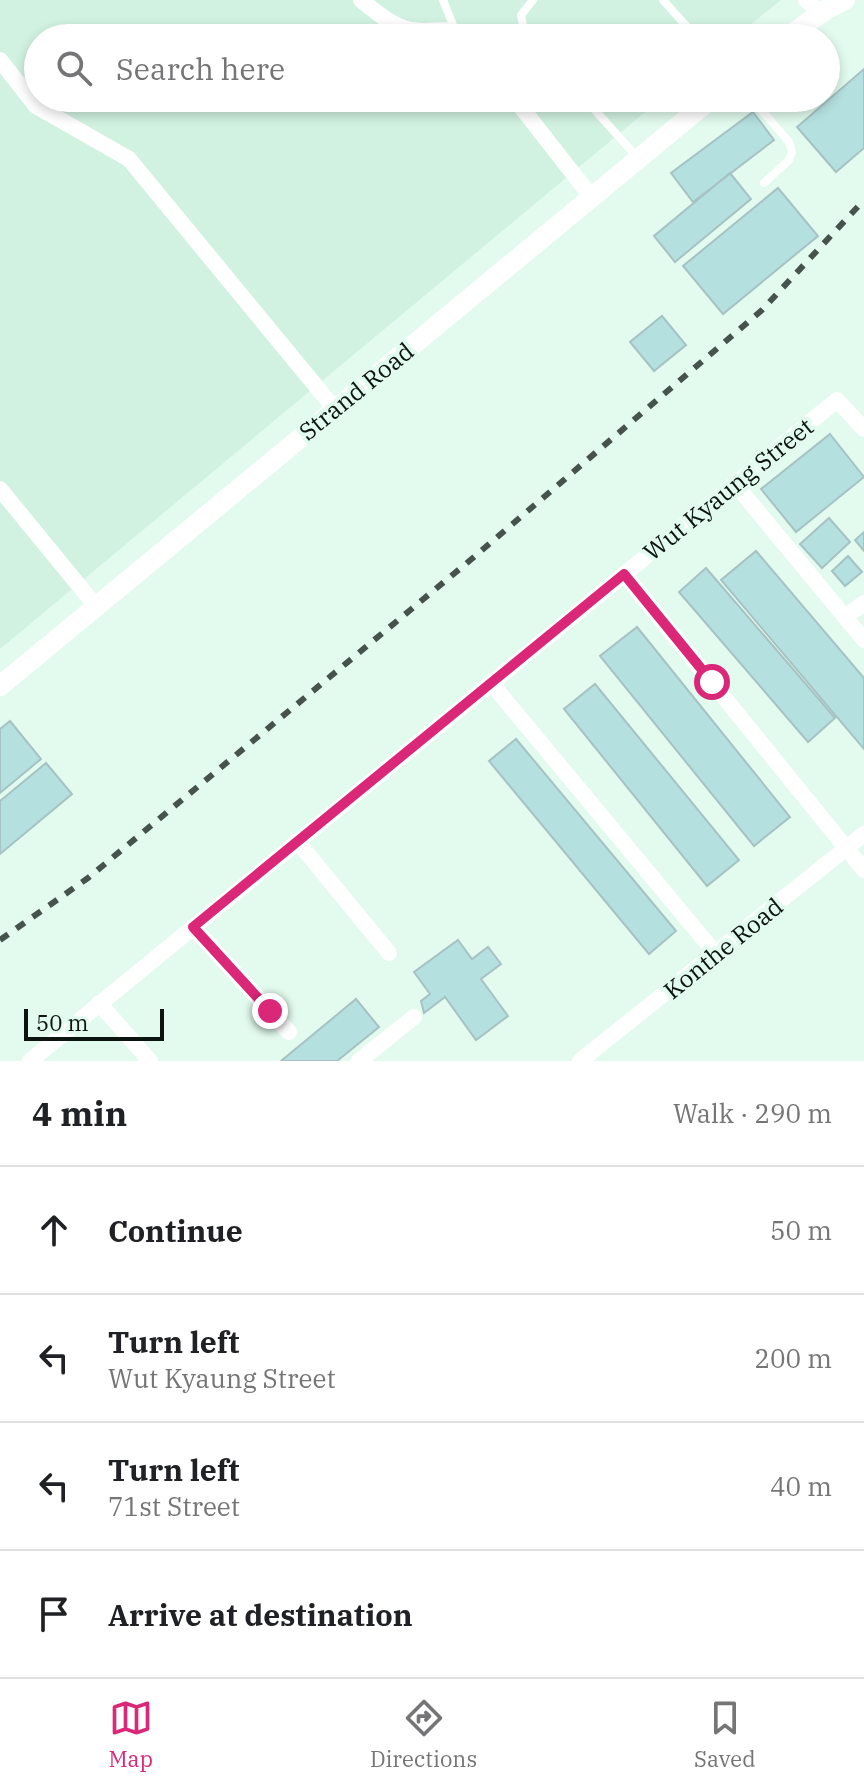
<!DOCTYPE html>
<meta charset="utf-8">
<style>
:root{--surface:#fff;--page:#f6f6f6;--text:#202124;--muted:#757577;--line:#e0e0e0;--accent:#db2777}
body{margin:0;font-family:"IBM Plex Serif",serif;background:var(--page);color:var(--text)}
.scale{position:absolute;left:24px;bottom:20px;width:140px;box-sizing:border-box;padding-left:8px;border:4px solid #0c1410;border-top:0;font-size:22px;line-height:28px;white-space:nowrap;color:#0c1410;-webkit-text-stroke:6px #e2fbee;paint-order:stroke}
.stop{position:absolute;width:24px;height:24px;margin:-18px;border:6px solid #db2777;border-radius:50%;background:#fff}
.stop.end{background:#db2777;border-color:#fff;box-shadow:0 2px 8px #0008}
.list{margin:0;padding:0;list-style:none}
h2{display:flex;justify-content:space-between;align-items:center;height:104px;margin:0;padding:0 32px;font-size:34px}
h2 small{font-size:26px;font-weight:400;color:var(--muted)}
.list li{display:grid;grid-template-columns:52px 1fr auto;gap:24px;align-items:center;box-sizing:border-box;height:128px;padding:0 32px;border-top:2px solid var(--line)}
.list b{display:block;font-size:30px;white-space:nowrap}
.list p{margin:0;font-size:26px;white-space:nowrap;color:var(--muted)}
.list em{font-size:26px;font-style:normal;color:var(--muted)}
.icon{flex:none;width:44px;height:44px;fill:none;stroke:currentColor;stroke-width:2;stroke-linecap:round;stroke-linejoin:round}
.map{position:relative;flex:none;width:864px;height:1061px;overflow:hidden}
.search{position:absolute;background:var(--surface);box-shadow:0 4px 12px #0003;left:24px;right:24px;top:24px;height:88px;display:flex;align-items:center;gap:20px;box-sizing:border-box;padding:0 28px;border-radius:44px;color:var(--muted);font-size:30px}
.sheet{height:616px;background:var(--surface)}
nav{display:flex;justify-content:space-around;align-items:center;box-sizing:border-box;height:112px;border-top:2px solid var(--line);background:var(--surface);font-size:22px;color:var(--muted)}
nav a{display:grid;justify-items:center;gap:4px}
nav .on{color:var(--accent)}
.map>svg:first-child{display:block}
.built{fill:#d1f2e1}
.building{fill:#b5e0e0;stroke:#a6c2c2;stroke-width:2}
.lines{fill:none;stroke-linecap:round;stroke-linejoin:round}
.service{stroke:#fff;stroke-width:8}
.minor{stroke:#fff;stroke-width:16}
.tertiary{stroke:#fff;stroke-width:20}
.rail{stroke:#46534d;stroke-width:6;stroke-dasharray:10 10;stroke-linecap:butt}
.route{stroke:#db2777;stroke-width:10}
.labels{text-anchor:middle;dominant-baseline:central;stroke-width:8;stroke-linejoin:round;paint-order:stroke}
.street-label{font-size:24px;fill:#0c1410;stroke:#e2fbee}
</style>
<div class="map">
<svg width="864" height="1061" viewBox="0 0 864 1061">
<rect width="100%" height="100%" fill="#e2fbee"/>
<path class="built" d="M0,0H781L734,38H38V98H662L0,649Z"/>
<path class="building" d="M864,69V148L836,172L797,127Z
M753,112L774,140L693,202L671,173Z
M730,173L751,199L675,262L654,236Z
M778,188L818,236L723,314L683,266Z
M662,316L686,345L654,371L630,342Z
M830,434L864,477L796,532L761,489Z
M829,518L850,542L822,568L800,544Z
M864,532V551L855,540Z
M756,551L864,678V749L721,580Z
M848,556L862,572L845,586L832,571Z
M706,568L835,718L808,742L679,592Z
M637,627L790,817L754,846L600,656Z
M595,684L739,860L707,886L564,709Z
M10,721L41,759L0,793V729Z
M516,739L676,931L649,954L489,761Z
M46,763L72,794L0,854V801Z
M458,940L472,959L488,947L501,964L481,979L508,1016L476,1040L445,997L424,1013L421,1001L430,994L414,972Z
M356,999L379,1027L337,1061H281Z"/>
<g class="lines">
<path class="service" d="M443,0L455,30
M663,0L697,38
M530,38L524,31L521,15L533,0
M584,98L637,157
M751,98L789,142L792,152L789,160L764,183"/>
<path class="minor" d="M361,0C375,11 393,27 411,30C433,34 448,24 468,38
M806,0L821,13
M0,60L36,106L129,159L334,408
M514,98L593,199
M735,484L864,640
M0,489L90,599
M624,574L864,870
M845,617L864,603
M491,683L716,954
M297,841L389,953
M193,927L289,1032
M99,1003L150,1061
M30,1061L837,400L864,429
M359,1061L414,1017
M580,1061L864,834"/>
<path class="tertiary" d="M786,38L827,9L845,0
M0,686L712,98"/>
<path class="rail" d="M0,940L88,878L474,557L762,310L864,200"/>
</g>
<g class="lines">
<path class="route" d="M270,1011L193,927L624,574L712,682"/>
</g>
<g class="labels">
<g class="street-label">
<text transform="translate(356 391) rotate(-39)">Strand Road</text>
<text transform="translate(728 489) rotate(-39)">Wut Kyaung Street</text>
<text transform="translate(723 948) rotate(-39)">Konthe Road</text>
</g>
</g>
</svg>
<div class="scale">50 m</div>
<div class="stop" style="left:712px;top:682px"></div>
<div class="stop end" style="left:270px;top:1011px"></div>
<div class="search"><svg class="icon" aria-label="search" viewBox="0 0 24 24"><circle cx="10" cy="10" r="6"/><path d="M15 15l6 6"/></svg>Search here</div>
</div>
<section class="sheet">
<h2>4 min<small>Walk · 290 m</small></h2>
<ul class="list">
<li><svg class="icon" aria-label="ahead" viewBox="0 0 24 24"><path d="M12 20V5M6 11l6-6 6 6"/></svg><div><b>Continue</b></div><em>50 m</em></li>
<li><svg class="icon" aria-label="left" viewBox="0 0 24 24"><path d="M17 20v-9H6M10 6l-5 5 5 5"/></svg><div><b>Turn left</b><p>Wut Kyaung Street</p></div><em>200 m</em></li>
<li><svg class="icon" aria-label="left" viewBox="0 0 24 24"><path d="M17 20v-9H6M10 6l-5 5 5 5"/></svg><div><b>Turn left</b><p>71st Street</p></div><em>40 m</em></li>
<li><svg class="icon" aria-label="arrive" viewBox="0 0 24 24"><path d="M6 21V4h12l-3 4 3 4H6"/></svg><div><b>Arrive at destination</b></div></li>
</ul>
</section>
<nav>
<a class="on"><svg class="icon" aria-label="map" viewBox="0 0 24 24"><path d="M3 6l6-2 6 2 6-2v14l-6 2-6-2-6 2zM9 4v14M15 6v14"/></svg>Map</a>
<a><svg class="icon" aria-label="directions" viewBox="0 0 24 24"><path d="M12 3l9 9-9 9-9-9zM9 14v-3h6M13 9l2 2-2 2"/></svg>Directions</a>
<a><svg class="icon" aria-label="saved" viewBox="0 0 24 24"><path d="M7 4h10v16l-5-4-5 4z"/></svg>Saved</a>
</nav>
